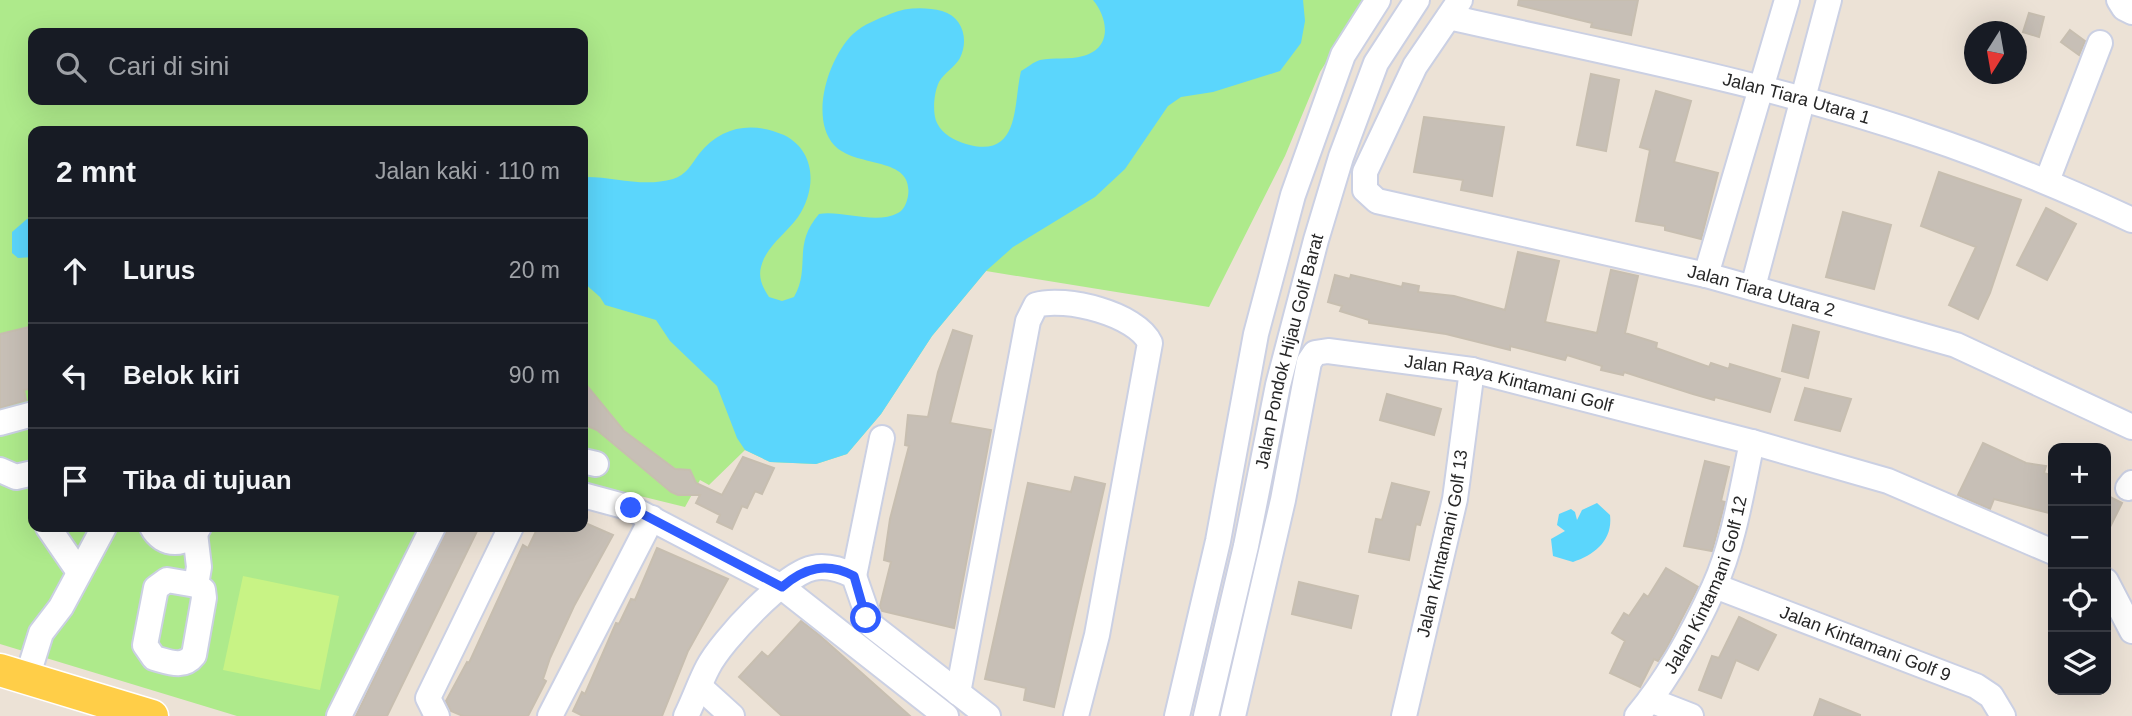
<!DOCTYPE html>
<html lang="id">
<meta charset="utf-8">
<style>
:root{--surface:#171b24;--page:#242831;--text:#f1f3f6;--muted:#9ea1a6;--line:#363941}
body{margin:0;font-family:Helvetica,sans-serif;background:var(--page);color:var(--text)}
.controls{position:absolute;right:21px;bottom:21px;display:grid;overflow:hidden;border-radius:14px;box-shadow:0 7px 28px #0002}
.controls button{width:63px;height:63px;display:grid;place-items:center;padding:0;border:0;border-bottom:2px solid var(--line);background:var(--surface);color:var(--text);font:35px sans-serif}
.compass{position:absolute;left:1964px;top:21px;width:63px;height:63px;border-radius:50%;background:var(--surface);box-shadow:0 7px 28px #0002;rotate:191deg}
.stop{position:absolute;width:21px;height:21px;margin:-16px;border:5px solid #305dff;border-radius:50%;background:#fff}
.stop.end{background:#305dff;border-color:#fff;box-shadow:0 2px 7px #0008}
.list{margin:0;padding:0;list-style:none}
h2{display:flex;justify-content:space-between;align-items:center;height:91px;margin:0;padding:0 28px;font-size:30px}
h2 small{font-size:23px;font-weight:400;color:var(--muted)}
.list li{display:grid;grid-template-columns:46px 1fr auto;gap:21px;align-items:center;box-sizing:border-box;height:105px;padding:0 28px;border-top:2px solid var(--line)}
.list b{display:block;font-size:26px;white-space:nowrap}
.list em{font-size:23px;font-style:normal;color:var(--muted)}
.icon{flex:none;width:38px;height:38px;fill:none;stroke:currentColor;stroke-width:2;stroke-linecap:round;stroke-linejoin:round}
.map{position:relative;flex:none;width:2132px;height:716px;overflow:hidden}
.search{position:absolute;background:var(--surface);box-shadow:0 7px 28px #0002;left:28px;top:28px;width:560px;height:77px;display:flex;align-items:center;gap:18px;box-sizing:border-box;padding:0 24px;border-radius:14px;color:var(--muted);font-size:26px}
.panel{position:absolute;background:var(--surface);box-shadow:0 7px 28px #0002;left:28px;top:126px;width:560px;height:406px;border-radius:14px}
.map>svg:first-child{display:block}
.green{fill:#aeea8b;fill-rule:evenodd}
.pitch{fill:#c8f385}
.water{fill:#5bd6fc}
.building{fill:#c7bfb6;stroke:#c7beb0;stroke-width:2}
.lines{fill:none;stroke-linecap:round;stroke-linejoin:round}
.minor-casing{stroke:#cbd0e3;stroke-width:28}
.major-casing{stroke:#fff;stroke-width:35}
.minor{stroke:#fff;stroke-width:24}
.major{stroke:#ffce48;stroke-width:32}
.route{stroke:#305dff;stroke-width:9}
.labels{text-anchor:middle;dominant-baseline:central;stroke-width:5;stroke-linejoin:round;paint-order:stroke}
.street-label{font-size:18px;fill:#272727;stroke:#fff}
</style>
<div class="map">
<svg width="2132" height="716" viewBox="0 0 2132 716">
<rect width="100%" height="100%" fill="#ece2d6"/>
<path class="green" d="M0,0H1365L1320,72L1285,156L1209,307L986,271L932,336L881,414L847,454L816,464L770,462L745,450L709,485L700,480L685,507L583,482V131H33V527H444L349,716H237L0,644ZM33,33H583V100H33Z"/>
<path class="pitch" d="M243,576L339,596L320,690L223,670Z"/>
<path class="water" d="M1093,0H1303L1305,21L1301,43L1280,71L1213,92L1181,97L1168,106L1125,169L1095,197L1013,247L986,271L932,336L881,414L847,454L816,464L770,462L745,450L737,438L717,386L670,341L656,320L605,305L600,297L583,282V177C613,176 642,188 673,179C686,175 691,165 699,154C721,126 752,121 784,135C816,151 817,189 798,217C786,234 766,246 761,267C758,278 763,288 769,297L782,301L794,297C811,268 792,245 819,214C842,210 876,225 898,213C904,210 907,202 908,196C914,155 856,169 834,145C809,117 829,57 853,34C864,24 878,19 890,14C906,7 926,7 942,11C963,17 969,40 960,58C955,67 944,73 939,82C934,92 932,113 937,123C943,135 954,140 966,144C1021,160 1013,104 1021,71C1027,68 1033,62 1040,60C1054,57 1069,60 1083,56C1113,48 1108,18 1093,0Z
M33,218V257L18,258L12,253V232L27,219Z
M1597,503L1610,515C1613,540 1595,555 1573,562L1553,556L1551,539L1565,531L1557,525L1559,514L1571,509L1575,512L1577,520L1582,510Z"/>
<path class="building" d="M1519,0H1638L1631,35L1591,27L1592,23L1518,5Z
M2029,13L2044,17L2039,37L2023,32Z
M2070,30L2085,41L2079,55L2061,42Z
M1591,74L1619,80L1606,151L1577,145Z
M1656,91L1691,101L1674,162L1718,173L1701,239L1665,230V226L1636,221L1650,150L1640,147Z
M1424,117L1504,127L1492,196L1461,190L1463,180L1414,172Z
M1939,172L2021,200L1990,293L1978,319L1949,305L1976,247L1921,226Z
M2046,208L2076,224L2047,280L2017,265Z
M1843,212L1891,225L1874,289L1826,277Z
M1518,252L1559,261L1545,322L1597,333L1611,270L1638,276L1625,333L1657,343L1656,348L1709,367L1711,363L1729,369L1730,364L1780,379L1770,412L1715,397L1714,400L1693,394L1624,372L1623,375L1601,370L1602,366L1567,355L1565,360L1510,346V350L1446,334L1369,323V320L1340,311L1342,306L1328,302L1335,275L1350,279L1351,275L1402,287L1403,283L1419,286L1418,292L1454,296L1505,310Z
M1793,325L1819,332L1808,378L1782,371Z
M33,326V388L24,390L26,400L0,408V334Z
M953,330L972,336L950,423L991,430L954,628L882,611L880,606L891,562L884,560L890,519L909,446L905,445L908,415L928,417L938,372Z
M583,381L624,431L675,469L690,470L696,483L722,495L743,457L774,468L762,494L755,491L747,508L742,506L732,529L717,522L720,515L696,503L700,495H678L671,492L597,430L583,424Z
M1805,388L1851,399L1840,431L1795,420Z
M1387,394L1441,409L1434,435L1380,420Z
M1983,443L2026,463L2046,466L2044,473L2053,476V514L1994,499L1990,509L1958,495Z
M1705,461L1729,467L1721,501L1725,502L1712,551L1684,546Z
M1075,477L1105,484L1054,707L1024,700L1026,688L985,679L1028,483L1071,492Z
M1392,483L1429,492L1420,525L1416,524L1409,560L1369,552L1376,519L1382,520Z
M2106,495L2122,503L2106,535Z
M583,522L613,535L574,606L550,658L543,679L546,681L528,716H463L451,711L446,701L467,662L469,663L523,545L528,548L538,527H583Z
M448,527H479L387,716H356Z
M657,548L728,579L688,651L662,716H583L573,711L582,692L585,694L616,623L619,624L631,599L635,600Z
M1666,568L1698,587L1667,647L1658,661L1654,659L1640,687L1610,673L1625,641L1612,633L1624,613L1629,616L1644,594L1648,597Z
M1299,582L1358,596L1351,628L1292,614Z
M1739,617L1776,635L1758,670L1736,660L1721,698L1699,690L1712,656L1719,658Z
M801,621L819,635L910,716H782L739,677L762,652L768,657Z
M1820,699L1860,715V716H1814Z"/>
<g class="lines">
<g class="minor-casing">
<g id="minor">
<path id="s1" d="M1460,0L1415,66L1365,172V190L1377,201L1706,275L1956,345L2132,427"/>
<path d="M2119,0L2124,8L2132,12"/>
<path id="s2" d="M1449,17C1607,53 1768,83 1921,135C1993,159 2063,188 2132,220"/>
<path d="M2047,181L2100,43"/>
<path d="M1706,275L1787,0"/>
<path d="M1753,287L1829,0"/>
<path d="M0,423L33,414"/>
<path d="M583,461L596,464"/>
<path d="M0,470L16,477L33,473"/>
<path d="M2128,488L2132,483"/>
<path d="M583,495L631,508L782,587L946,716"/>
<path d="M48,527L79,572"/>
<path d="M152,527C162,547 188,547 199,527"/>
<path d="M195,533L199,567L196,585L203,590L204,598L194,655C183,669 169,662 154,658L145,645L156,588L167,580L196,585"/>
<path d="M854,576L882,438"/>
<path d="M2106,581L2132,631"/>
<path id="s3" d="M1715,586L1976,686L1991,696L2003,716"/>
<path d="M27,678L41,633L61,607L104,527"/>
<path d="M700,687L732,716"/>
<path d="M958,693L1028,321L1036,305C1065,296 1137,314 1150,343L1097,635L1076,716"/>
<path d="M1650,700L1691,716"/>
<path d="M339,716L433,527"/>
<path d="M437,716L428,698L511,527"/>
<path d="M550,716L652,518"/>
<path d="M686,716C694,700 700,682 708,667C722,640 784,574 813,568C827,565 842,570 854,576L871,625L988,716"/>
<path d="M1177,716L1218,541L1256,334L1293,195L1343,55L1378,0"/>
<path id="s4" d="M1206,716L1246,546L1278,385L1316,240L1341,157L1376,63L1417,0"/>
<path id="s5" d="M1233,716L1283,500L1309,362L1315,353L1328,351L1472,370L1752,442L1888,481L2053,552"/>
<path id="s6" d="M1404,716L1455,499L1472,370"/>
<path id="s7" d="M1637,716C1668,679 1694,631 1714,587C1734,543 1742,489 1752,442"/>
</g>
</g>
<g class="major-casing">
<path id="major" d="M0,670L152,716"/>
</g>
<use href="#minor" class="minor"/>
<use href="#major" class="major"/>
</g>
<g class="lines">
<path class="route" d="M631,508L782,587C805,567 827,562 854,576L866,618"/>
</g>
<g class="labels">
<g class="street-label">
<text stroke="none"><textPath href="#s2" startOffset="357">Jalan Tiara Utara 1</textPath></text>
<text stroke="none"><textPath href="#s1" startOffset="626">Jalan Tiara Utara 2</textPath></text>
<text stroke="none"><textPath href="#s4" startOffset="374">Jalan Pondok Hijau Golf Barat</textPath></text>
<text stroke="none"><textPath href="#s5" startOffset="570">Jalan Raya Kintamani Golf</textPath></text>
<text stroke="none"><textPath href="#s6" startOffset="177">Jalan Kintamani Golf 13</textPath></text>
<text stroke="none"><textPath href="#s7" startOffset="150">Jalan Kintamani Golf 12</textPath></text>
<text stroke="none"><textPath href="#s3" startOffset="161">Jalan Kintamani Golf 9</textPath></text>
</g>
</g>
</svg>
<div class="controls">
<button>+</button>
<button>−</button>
<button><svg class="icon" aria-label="locate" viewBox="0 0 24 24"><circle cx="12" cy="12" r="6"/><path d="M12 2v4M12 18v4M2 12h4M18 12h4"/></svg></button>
<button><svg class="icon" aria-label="layers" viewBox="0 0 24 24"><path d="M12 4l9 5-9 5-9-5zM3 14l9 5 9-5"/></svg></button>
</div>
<svg class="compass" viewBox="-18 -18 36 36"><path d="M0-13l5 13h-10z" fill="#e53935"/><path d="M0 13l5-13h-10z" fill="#9ea1a6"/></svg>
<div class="stop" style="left:866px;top:618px"></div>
<div class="stop end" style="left:631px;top:508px"></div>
<div class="search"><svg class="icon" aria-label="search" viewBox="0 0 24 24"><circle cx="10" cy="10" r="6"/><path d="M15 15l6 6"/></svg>Cari di sini</div>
<section class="panel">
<h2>2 mnt<small>Jalan kaki · 110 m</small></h2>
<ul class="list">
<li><svg class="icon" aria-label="ahead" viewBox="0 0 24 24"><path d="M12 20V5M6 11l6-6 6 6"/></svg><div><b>Lurus</b></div><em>20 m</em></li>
<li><svg class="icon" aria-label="left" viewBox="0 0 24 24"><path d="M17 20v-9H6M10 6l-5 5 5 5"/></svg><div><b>Belok kiri</b></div><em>90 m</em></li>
<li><svg class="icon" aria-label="arrive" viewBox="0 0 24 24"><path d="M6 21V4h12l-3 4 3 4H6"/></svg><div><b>Tiba di tujuan</b></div></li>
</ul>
</section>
</div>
